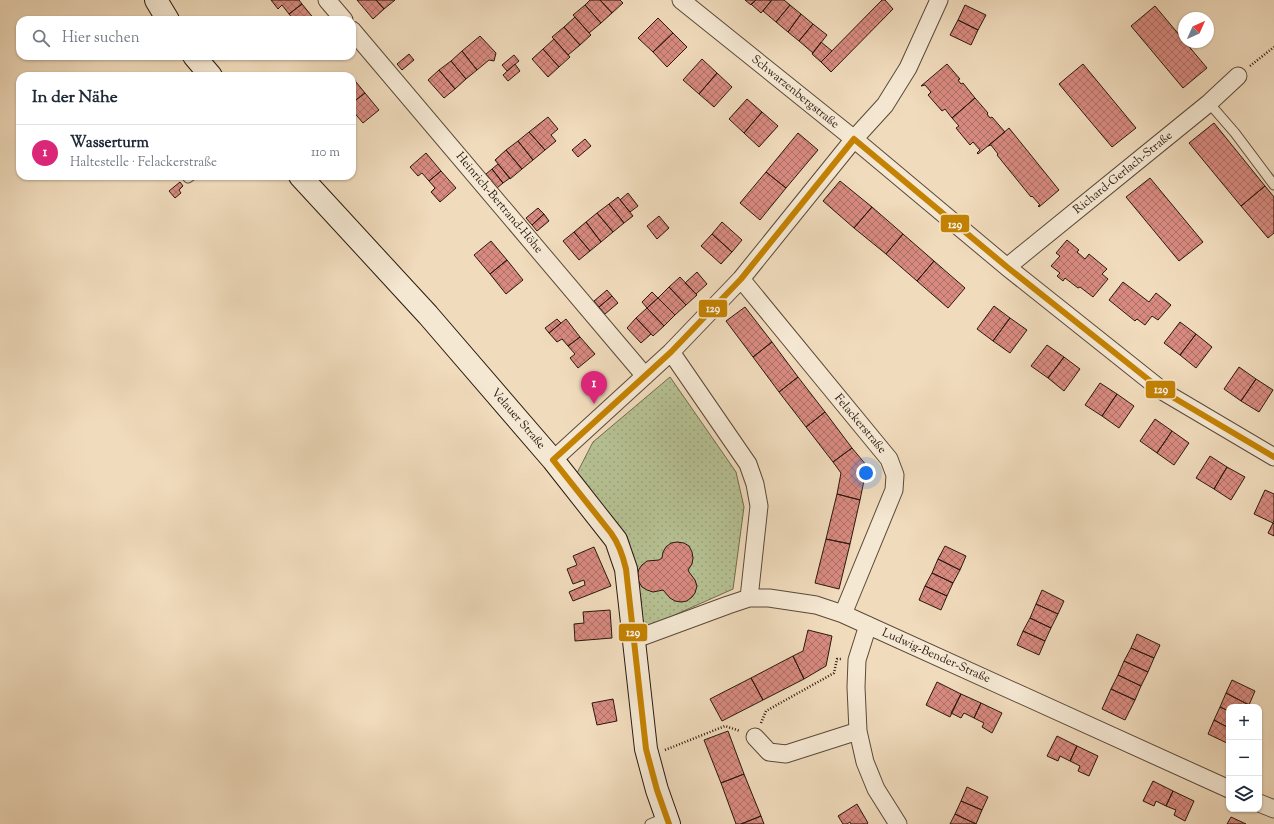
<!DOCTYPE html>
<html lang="de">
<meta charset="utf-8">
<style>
:root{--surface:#fff;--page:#f2f2f3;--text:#1f2937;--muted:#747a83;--line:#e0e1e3;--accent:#db2777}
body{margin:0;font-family:"Sorts Mill Goudy",serif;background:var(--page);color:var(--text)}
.controls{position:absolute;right:12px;bottom:12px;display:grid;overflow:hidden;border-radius:8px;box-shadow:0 1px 3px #0004}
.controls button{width:36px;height:36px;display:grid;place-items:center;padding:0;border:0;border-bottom:1px solid var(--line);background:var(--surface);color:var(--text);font:20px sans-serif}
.compass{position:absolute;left:1178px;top:12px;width:36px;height:36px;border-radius:50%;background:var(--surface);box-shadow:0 1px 3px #0004;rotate:45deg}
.you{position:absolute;left:866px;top:473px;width:14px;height:14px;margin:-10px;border:3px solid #fff;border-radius:50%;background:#1a73e8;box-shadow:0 0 0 6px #1a73e833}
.badge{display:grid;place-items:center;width:26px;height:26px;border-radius:50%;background:var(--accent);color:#fff;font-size:13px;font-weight:700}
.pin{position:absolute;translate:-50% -33px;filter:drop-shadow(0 1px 2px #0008)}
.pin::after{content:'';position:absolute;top:21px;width:14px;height:12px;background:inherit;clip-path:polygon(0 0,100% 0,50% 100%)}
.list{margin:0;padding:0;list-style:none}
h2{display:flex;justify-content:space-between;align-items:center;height:52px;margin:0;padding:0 16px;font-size:17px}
h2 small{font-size:13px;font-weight:400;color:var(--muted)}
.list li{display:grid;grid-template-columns:26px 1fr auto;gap:12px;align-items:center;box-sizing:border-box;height:56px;padding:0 16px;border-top:1px solid var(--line)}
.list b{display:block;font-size:15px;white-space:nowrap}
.list p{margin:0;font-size:13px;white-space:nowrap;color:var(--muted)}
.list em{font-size:13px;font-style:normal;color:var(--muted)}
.icon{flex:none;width:22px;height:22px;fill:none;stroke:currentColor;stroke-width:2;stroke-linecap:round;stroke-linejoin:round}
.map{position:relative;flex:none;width:1274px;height:824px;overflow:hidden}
.search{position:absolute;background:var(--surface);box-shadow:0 1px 3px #0004;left:16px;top:16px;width:340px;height:44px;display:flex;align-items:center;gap:10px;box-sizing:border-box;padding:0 14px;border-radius:12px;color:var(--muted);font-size:15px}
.panel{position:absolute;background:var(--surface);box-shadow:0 1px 3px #0004;left:16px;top:72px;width:340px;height:108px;border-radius:12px}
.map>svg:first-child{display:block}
.park{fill:url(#park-dots);stroke:#706c50}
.building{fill:url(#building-cross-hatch);stroke:#29180d}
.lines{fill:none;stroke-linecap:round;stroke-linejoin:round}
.lane-casing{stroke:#5b4939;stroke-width:11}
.street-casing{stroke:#5b4939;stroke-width:19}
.secondary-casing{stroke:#29180d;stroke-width:24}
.path{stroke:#29180d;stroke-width:2.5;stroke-dasharray:1 2;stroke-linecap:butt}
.lane{stroke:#f5e8d3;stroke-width:9}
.street{stroke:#f5e8d3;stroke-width:17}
.secondary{stroke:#f5e8d3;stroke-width:22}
.bus-1-casing{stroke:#f5e8d3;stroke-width:9}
.bus-1{stroke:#c48203;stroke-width:6}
.labels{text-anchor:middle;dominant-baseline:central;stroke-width:4;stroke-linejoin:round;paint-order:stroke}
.street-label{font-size:12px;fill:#29180d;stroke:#f5e8d3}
.line-badge{stroke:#f5e8d3;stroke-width:1.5}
.badge-label{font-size:11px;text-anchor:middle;font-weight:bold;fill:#fff}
</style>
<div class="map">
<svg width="1274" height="824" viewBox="0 0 1274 824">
<defs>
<pattern id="park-dots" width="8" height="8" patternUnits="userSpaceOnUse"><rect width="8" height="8" fill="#b6c193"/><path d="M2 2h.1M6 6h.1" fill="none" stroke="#9ca57e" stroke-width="1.8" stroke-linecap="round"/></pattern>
<pattern id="building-cross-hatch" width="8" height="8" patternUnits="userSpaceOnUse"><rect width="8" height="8" fill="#d88a80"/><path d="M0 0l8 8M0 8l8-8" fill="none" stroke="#af7067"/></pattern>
</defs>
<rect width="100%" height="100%" fill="#f0dbbc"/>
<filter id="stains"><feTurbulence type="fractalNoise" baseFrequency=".005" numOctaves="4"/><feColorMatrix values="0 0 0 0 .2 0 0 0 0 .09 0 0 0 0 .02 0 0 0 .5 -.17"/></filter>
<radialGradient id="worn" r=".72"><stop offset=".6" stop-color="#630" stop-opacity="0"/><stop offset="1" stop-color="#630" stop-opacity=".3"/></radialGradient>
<path class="park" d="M670,377L736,472L744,507L733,589L643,629L641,599L627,536L576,475L593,442Z"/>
<path class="building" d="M271,0H299L302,4L289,14L282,5L278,9Z
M357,0H376L384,9L373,19Z
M376,0H395L384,9Z
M590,0H600L612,13L601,23L585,5Z
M600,0H620L623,3L612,13Z
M745,0H756L751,5Z
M756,0H769L771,1L761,13L751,4Z
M772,0H784L790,5L776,22L763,11Z
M882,0H885L893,9L831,72L821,62Z
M302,4L315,20H294L289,14Z
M585,5L601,23L589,33L573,15Z
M790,5L801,14L788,32L776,22Z
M965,5L986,15L978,30L958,20Z
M1155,6L1207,68L1183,88L1131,26Z
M801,14L813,24L799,41L788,32Z
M575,17L591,35L580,45L564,27Z
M658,18L673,33L653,52L638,38Z
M958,20L978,30L971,45L950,35Z
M813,24L827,35L813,53L799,41Z
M564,27L580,45L568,55L552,37Z
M673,33L687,47L667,67L653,52Z
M480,36L496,53L494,61L489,60L477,70L462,51Z
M554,39L570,57L559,67L543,49Z
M821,42L832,51L821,62L812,54Z
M543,49L559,67L548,77L532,59Z
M462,51L477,70L466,79L451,61Z
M409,54L414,60L402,70L397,64Z
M514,55L519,61L507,71L502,65Z
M702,59L717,73L699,94L683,80Z
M451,61L466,79L455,89L439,70Z
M515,64L520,71L508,81L503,75Z
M947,64L960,79L958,80L961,84L963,83L975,98L952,118L945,109L942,111L928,95L931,92L925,85L921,86Z
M1083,64L1136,128L1112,147L1059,84Z
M439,70L455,89L444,98L428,80Z
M717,73L732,87L714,107L699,94Z
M352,77L365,93L352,103Z
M365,93L379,110L363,123L352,110V103Z
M975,98L988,113L987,114L990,118L992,117L1005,132L978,154L977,153L980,150L973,142L970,145L956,128L959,126L952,118Z
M747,99L762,112L744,133L729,119Z
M762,112L778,126L759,147L744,133Z
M548,117L558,129L551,135L556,141L545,150L529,132Z
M1214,123L1265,186L1241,206L1189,143Z
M1009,128L1059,190L1039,207L1038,206L1040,205L1032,196L1031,197L997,155L998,154L991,145L988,146Z
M529,132L545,150L533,160L518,141Z
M798,133L818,150L786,188L766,172Z
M585,139L591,146L578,157L572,150Z
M518,141L533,160L522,169L506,150Z
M506,150L522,169L510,179L495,160Z
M426,153L441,171L429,181L422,173L418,176L410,167Z
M498,164L510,178L503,183L492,169Z
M492,169L503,183L497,188L486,174Z
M441,171L456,188L440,202L431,192L435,188L429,181Z
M766,172L786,188L760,220L740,203Z
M1150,178L1203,242L1179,261L1126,197Z
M840,181L872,207L854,228L823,201Z
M180,182L183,186L179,190L181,193L175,198L169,191Z
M1265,186L1274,197V233L1268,238L1241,206Z
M628,193L638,206L630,212L620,200Z
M618,197L633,216L624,223L609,204Z
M609,204L624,223L613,232L597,213Z
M872,207L903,234L886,254L854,228Z
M538,208L544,214L532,225L526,218Z
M597,213L613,232L601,242L586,222Z
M544,214L549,221L537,231L532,225Z
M659,216L669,228L657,239L647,226Z
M586,222L601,242L590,251L574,232Z
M722,222L742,240L732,252L712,234Z
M574,232L590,251L579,260L563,241Z
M712,234L732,252L721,264L701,246Z
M903,234L934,261L917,281L886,254Z
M1067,240L1079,250L1077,252L1085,259L1089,254L1107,269L1102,274L1108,279L1093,297L1080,287L1078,288L1065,278L1063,281L1057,276L1060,273L1051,266L1060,256L1056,253Z
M491,241L507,260L490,274L474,255Z
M507,260L523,280L506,294L490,274Z
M934,261L965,288L948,308L917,281Z
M697,272L707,284L696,294L685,283Z
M680,277L697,295L686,305L669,287Z
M1123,282L1149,302L1156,293L1171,305L1158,320L1152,316L1145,325L1137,319L1135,321L1109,300Z
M669,287L686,305L675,315L658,298Z
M607,290L612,296L599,307L594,301Z
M652,292L658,298L647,308L642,302Z
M612,296L618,303L605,314L599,307Z
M658,298L675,315L664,326L647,308Z
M994,306L1010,318L993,341L977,329Z
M745,307L772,342L753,357L726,321Z
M647,308L664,326L653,336L636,318Z
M636,318L651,334L641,343L627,328Z
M1010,318L1027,330L1010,353L993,341Z
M557,319L561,323L549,333L545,328Z
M566,319L580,337L568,346L562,339L557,342L549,333Z
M1180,322L1196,334L1180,355L1164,343Z
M1196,334L1212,347L1196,368L1180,355Z
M580,337L595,354L578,368L570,358L575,354L568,346Z
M772,342L798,377L779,392L753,357Z
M1047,345L1064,357L1048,378L1031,366Z
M1064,357L1080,369L1064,391L1048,378Z
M1239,367L1256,379L1241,401L1224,389Z
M798,377L825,412L806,427L779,392Z
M1256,379L1273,390L1259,412L1241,401Z
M1100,383L1117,394L1102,416L1085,405Z
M1117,394L1134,406L1119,428L1102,416Z
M825,412L852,448L833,462L806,427Z
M1155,419L1172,431L1157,453L1140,441Z
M1172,431L1189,443L1174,465L1157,453Z
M852,448L867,466L860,500L837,494L841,473L833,462Z
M1210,456L1227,467L1214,489L1196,478Z
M1227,467L1245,477L1231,500L1214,489Z
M1265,490L1274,494V520L1273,523L1254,514Z
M837,494L860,500L850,544L826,539Z
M1273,523L1274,524V536L1268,533Z
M826,539L850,544L839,589L815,583Z
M677,542L684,543L689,546L692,552L693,558L692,564L688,570L689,572L695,580L697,586L695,593L692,597L687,601L681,602L675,601L670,598L663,590L653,592L647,590L642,587L639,582L637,576L639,569L642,565L647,561L659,560L662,558L663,552L666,547L671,543Z
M945,546L966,556L960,570L938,559Z
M594,547L611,586L573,601L569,592L585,585L584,580L573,584L567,569L577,565L573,556Z
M938,559L960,570L953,583L932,573Z
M932,573L953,583L947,596L925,586Z
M925,586L947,596L941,610L919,600Z
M1042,590L1064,601L1058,614L1036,604Z
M1036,604L1058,614L1051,628L1030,618Z
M610,610L612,638L575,641L574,624L584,623L583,612Z
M1030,618L1051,628L1045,641L1023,631Z
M808,630L832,636L826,666L804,679L793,656L803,651Z
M1023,631L1045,641L1039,655L1017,645Z
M1137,634L1160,645L1154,658L1131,648Z
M1131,648L1154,658L1148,672L1124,661Z
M793,656L804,679L763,700L751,678Z
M1124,661L1148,672L1141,686L1118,675Z
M1118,675L1141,686L1135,700L1111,689Z
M751,678L763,700L722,721L710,699Z
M1232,680L1255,691L1249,705L1226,693Z
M937,682L961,694L950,717L926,705Z
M1111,689L1135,700L1125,720L1102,709Z
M1226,693L1249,705L1248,707H1229V711L1220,707Z
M961,694L981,703L974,718L964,713L961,718L951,713Z
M613,699L617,721L597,725L592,703Z
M981,703L1002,713L992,733L982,727L984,723L974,718Z
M1220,707L1229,711V728L1214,720Z
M1214,720L1229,728V744L1208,734Z
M728,731L744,774L721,783L704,740Z
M1057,736L1077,746L1070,761L1060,756L1058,761L1047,756Z
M1077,746L1098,756L1089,776L1078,771L1080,766L1070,761Z
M744,774L761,816L741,824H736L721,783Z
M1153,781L1173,791L1166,806L1156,801L1154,806L1143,801Z
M967,787L988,797L982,810L961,801Z
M1173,791L1194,801L1185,821L1174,815L1176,810L1166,806Z
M961,801L982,810L976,824L955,814Z
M857,804L868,823L867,824H851L850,822L847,824H843L838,816Z
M955,814L976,824H950Z
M761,816L764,824H741Z
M1231,817L1246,824H1227Z"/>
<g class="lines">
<g class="lane-casing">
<path id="lane" d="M1209,103L1235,133L1274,185
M188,178L191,176
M650,824L667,817"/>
</g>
<g class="street-casing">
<path id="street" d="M327,0L344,20
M681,0L854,139L1007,267L1164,392L1274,457
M352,30L645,376
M1007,267L1209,103L1238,76
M741,279L889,459L895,475L894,490L843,614
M671,352L748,464L755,484L759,506L749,598
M553,460L671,352L741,279L854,139L885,105L908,68L939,0
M868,625L857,660L856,687L858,731L865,762L876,789L898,824
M633,640L728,605L749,598H769L816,605L843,614L1229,789
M755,737L769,752L786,754L858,731
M1259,803L1274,809"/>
</g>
<g class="secondary-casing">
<path id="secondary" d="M156,0L168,20
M194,56L211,76
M300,176L428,315L553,460L616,540L626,569L646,749L657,790L669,824"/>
</g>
<path class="path" d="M1250,66L1274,47
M761,723L766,711L834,673L837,659H841
M665,750L725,726L740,731"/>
<use href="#lane" class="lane"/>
<use href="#street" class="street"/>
<use href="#secondary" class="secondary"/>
<g class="bus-1-casing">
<path id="bus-1" d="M854,139L1007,267L1164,392L1274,457
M553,460L671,352L741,279L854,139
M553,460L611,533C619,544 623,556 626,569L646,749L657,790L669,824"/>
</g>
<use href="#bus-1" class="bus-1"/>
</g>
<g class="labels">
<g class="street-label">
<text transform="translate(795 92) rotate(39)">Schwarzenbergstraße</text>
<text transform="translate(1123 173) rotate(-39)">Richard-Gerlach-Straße</text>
<text transform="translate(499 203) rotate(50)">Heinrich-Bertrand-Höhe</text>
<text transform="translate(518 419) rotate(49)">Velauer Straße</text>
<text transform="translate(860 424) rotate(50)">Felackerstraße</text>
<text transform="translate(936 656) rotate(24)">Ludwig-Bender-Straße</text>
</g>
</g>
<g class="line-badge">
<rect x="940" y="214" width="30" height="19" rx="4" fill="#c48203"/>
<rect x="698" y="299" width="30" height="19" rx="4" fill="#c48203"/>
<rect x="1145" y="380" width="31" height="19" rx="4" fill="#c48203"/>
<rect x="618" y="623" width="30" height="19" rx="4" fill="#c48203"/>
</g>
<g class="badge-label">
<text x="955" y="228">129</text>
<text x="713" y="312">129</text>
<text x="1161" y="393">129</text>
<text x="633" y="636">129</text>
</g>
<rect width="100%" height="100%" filter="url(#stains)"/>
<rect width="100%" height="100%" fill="url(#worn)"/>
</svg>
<div class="controls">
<button>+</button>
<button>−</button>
<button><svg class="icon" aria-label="layers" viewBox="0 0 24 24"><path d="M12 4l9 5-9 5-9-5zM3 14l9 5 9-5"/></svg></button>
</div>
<svg class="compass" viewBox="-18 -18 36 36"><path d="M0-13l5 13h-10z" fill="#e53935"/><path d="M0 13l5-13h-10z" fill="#747a83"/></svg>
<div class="you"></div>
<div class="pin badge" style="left:594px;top:404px">1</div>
<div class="search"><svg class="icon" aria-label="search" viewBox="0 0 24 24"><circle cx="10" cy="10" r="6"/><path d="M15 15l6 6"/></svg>Hier suchen</div>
<section class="panel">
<h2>In der Nähe<small></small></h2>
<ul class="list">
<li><span class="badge">1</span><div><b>Wasserturm</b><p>Haltestelle · Felackerstraße</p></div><em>110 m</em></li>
</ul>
</section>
</div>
